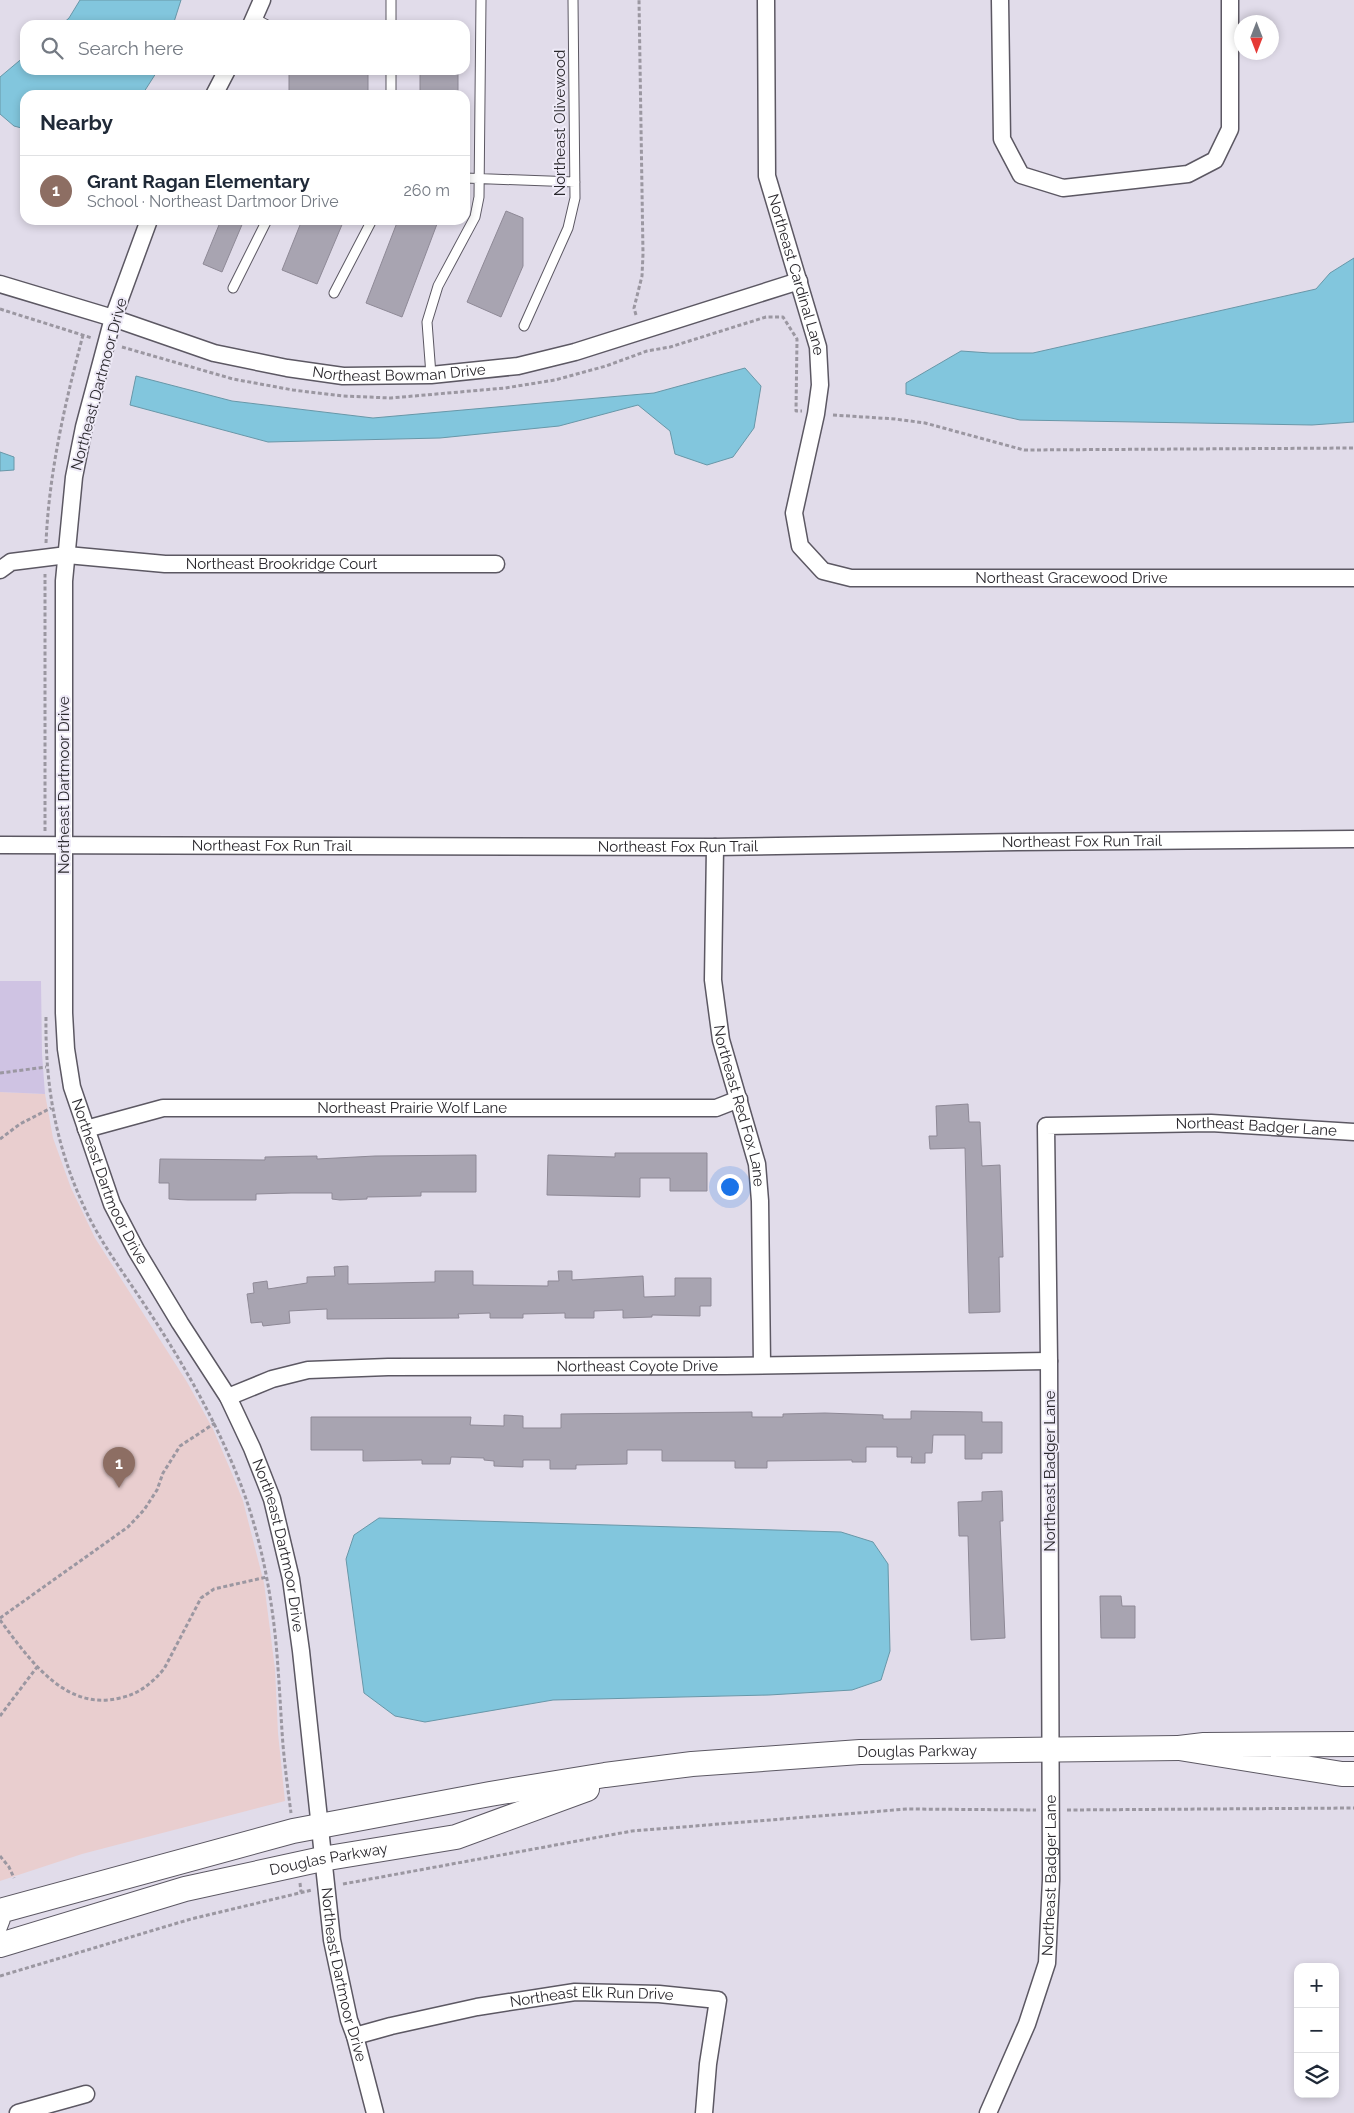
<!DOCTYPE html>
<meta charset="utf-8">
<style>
:root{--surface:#fff;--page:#f6f6f7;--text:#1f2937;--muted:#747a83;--line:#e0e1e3;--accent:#111827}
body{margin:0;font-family:Raleway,sans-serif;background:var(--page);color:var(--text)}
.controls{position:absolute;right:15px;bottom:15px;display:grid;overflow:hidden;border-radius:10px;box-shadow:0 2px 8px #0003}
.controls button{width:45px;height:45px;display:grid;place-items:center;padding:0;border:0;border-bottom:1px solid var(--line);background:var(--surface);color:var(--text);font:25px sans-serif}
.compass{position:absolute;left:1234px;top:15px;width:45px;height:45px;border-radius:50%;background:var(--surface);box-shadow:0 2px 8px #0003;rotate:180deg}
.you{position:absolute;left:729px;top:1186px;width:18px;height:18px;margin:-12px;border:4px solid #fff;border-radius:50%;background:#1a73e8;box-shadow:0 0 0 8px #1a73e833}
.badge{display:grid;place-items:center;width:32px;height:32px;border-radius:50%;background:var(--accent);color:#fff;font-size:16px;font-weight:700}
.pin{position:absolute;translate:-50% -41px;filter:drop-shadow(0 1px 2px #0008)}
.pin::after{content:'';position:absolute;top:26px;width:18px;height:15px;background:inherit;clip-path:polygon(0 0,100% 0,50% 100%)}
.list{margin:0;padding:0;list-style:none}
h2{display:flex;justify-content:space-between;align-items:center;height:65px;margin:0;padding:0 20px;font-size:21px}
h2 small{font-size:16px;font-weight:400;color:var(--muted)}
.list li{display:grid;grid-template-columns:32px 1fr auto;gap:15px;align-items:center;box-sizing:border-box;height:70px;padding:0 20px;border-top:1px solid var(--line)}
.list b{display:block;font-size:19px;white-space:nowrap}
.list p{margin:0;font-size:16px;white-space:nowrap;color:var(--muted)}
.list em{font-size:16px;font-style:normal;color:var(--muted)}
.icon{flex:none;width:28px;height:28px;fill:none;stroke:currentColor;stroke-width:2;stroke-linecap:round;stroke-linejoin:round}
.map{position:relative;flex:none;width:1354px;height:2113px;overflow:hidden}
.search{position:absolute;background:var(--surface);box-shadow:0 2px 8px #0003;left:20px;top:20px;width:450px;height:55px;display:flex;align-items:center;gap:12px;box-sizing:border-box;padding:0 18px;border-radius:15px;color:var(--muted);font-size:19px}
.panel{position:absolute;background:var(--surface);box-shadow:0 2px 8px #0003;left:20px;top:90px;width:450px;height:135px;border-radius:15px}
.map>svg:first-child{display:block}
.education{fill:#e9cecf}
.green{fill:#cfc3e3}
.water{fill:#82c6dd;stroke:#6897a8}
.building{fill:#a8a4b1;stroke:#8e8996}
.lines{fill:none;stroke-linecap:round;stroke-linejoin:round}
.lane-casing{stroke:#5c5863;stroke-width:11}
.street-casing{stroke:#5c5863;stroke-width:19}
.secondary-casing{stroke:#5c5863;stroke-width:26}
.path{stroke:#9b97a1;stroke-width:3;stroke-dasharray:4 2.5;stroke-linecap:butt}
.lane{stroke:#fff;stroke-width:9}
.street{stroke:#fff;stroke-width:16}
.secondary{stroke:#fff;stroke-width:24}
.labels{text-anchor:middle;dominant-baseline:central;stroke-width:4;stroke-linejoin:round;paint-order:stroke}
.street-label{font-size:15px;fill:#2a282d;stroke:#eeeaf7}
</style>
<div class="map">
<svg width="1354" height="2113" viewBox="0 0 1354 2113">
<rect width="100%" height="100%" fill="#e1dcea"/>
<path class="education" d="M0,1092L45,1094L53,1138L71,1188L95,1238L187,1382L213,1429L233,1476L243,1501L264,1583L275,1669L278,1733L285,1801L82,1854L0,1881Z"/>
<path class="green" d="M0,981H41L42,1054L45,1094L0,1092Z"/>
<path class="water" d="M80,0H181L173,25H61L69,18Z
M25,56V70H158L142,95H25V129L14,126L0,114V77Z
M1354,258V422L1312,425L1020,420L906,394V383L961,351L990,353H1033L1316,289L1330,273Z
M745,368L761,386L754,428L733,457L707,465L675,454L670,431L638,405L559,426L440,438L268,442L130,405L136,376L232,401L373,418L654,393Z
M0,452L14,457V470L0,471Z
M379,1518L841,1532L873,1542L888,1564L890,1651L881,1680L852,1690L769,1695L553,1700L425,1722L395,1716L364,1693L346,1559L354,1535Z"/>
<path class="building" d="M420,70H458V95H420Z
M289,72H368V95H289Z
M506,211L523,218V266L501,317L467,302Z
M221,220H244L222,272L203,264Z
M302,220H344L317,284L282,270Z
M398,220H427L437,224L402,317L366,303Z
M968,1104L969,1122H980L982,1166L1000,1165L1003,1257H999L1000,1312L969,1313L965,1148L930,1149L929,1136H937L936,1106Z
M615,1153H707V1191H670V1178H640V1197L547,1195L548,1155L615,1157Z
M476,1155V1192H421V1196L367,1197V1199L340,1200L332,1199V1193H291L256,1194V1200H188L169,1199V1183H159L160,1159L265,1160V1157L317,1156V1159L375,1156Z
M348,1266V1284L435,1282V1271H473V1285L548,1286V1281H559L558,1271H572V1280L643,1276L644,1297L675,1296V1278H711V1306H700V1316L652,1315V1317L623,1318V1310L594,1311V1318H565V1313L523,1314V1318H490V1313L458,1314L459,1318L327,1319V1309L289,1311L290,1323L263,1326L262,1322L251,1323L247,1294L254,1293L253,1283L267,1281L268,1289L307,1283V1277L335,1276L334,1267Z
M911,1411L982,1412V1422H1002V1453H982V1459H965V1435H933L932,1453H925V1463H911L912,1457H897V1447H866V1462H852V1460L767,1461V1468H735V1461H662V1450H627V1464L576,1465V1469H550V1460H523V1467L494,1466V1461L484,1460V1458L451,1457L450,1464H422V1460L363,1461V1450H311V1417H471L470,1425L504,1426V1415L523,1416V1428H561V1414L752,1412V1417H783V1414L825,1413L883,1415V1419H911Z
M1002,1491L1003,1521H1000L1005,1638L971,1640L968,1536H959L958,1502L982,1501V1492Z
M1100,1596H1121L1122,1606H1135V1638H1101Z"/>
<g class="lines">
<g class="lane-casing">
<path id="lane" d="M391,0V25
M254,18L267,25
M391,70V95
M465,178L575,182
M233,288L267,220
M334,293L372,220
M524,326L568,228L575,198L573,0
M431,375L427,322L438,286L475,217L479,197L481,0
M0,1934L5,1921L3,1910"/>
</g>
<g class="street-casing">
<g id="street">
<path id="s1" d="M766,0L767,176L818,347L820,385L816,414L794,513L800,546L823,571L851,578H1354"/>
<path d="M1000,0L1002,139L1021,175L1063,188L1188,174L1215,160L1230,129V0"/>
<path d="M251,25L262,0"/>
<path d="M214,95L227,70"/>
<path id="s2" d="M149,220L113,318L84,427L74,477L64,581V1013L66,1049L72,1087L112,1204L136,1250L180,1323L228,1397L252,1448L272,1499L291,1579L301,1651L332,1940L349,2020L355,2036L375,2113"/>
<path id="s3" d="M0,284L113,318L214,353L287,368L343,376L431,375L518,366L575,352L799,281"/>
<path id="s4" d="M0,570L11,562L67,555L165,564H496"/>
<path id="s5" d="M0,845L715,847L1017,842L1354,839"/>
<path id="s6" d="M715,847L713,980L721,1040L757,1164L760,1201L762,1365"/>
<path id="s7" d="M86,1129L163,1108H716L739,1099"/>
<path id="s8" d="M228,1397L272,1379L308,1370L388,1367L725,1366L1049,1361"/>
<path id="s9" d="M355,2036L391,2026L477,2007L575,1992L659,1994L718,2000L708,2064L704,2113"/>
<path d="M18,2113L86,2094"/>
<path id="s10" d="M988,2113L1027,2024L1047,1963L1051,1880L1049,1361L1046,1126L1211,1123L1354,1132"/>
</g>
</g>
<g class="secondary-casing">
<g id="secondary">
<path d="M1354,1744L1204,1745L1179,1748L1342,1774H1354"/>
<path id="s11" d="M0,1911L293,1831L490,1794L605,1775L692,1764L860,1752L1179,1748"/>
<path id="s12" d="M0,1945L185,1889L322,1859L456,1837L587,1789"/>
</g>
</g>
<path class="path" d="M0,309L92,338
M636,315L634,308L642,276L643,254L639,0
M122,347L233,379L293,390L343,396L391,398L505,388L555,380L606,366L647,351L670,347L766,317H783L797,339L796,411H802
M833,415L895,419L925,423L1024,450L1354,448
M46,543C49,472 65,403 83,335
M45,831V574
M46,1017C45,1086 56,1148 86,1211C101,1243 123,1272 142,1301C181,1359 216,1420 241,1485C263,1543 274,1607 278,1668C280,1694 281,1719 283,1745C285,1768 288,1790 291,1813
M0,1073L46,1067
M0,1139L20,1124L51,1108
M0,1618L128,1527L144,1510L157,1490L163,1473L180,1446L215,1423
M0,1620C29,1659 65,1712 120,1698C139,1694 152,1683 164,1669L201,1598L214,1589L267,1577
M0,1716L37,1667
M1067,1810L1354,1808
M0,1856L9,1867L14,1878
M300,1883L301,1892
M343,1884L632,1831L907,1809L1036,1810
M0,1976L191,1919L312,1890"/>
<use href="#lane" class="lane"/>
<use href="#street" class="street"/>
<use href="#secondary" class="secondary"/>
</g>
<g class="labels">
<g class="street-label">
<text transform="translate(560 123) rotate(-90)">Northeast Olivewood</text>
<text stroke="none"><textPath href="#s1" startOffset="279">Northeast Cardinal Lane</textPath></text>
<text stroke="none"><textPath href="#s3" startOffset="412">Northeast Bowman Drive</textPath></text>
<text transform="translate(99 384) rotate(-75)">Northeast Dartmoor Drive</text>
<text stroke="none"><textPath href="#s4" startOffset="285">Northeast Brookridge Court</textPath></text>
<text stroke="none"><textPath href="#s1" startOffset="840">Northeast Gracewood Drive</textPath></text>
<text transform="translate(64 785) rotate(-90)">Northeast Dartmoor Drive</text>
<text stroke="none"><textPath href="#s5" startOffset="1082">Northeast Fox Run Trail</textPath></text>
<text stroke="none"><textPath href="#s5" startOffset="272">Northeast Fox Run Trail</textPath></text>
<text stroke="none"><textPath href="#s5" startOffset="678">Northeast Fox Run Trail</textPath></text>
<text stroke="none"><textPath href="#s6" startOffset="262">Northeast Red Fox Lane</textPath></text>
<text stroke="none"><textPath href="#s7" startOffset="329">Northeast Prairie Wolf Lane</textPath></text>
<text stroke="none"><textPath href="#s10" startOffset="1209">Northeast Badger Lane</textPath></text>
<text stroke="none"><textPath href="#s2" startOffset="981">Northeast Dartmoor Drive</textPath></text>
<text stroke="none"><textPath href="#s8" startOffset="414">Northeast Coyote Drive</textPath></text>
<text transform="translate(1050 1471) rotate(-90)">Northeast Badger Lane</text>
<text stroke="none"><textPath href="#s2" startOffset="1386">Northeast Dartmoor Drive</textPath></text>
<text stroke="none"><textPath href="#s11" startOffset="934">Douglas Parkway</textPath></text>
<text stroke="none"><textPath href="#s12" startOffset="340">Douglas Parkway</textPath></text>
<text stroke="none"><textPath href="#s10" startOffset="249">Northeast Badger Lane</textPath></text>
<text stroke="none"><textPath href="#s2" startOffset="1821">Northeast Dartmoor Drive</textPath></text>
<text stroke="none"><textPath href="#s9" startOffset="241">Northeast Elk Run Drive</textPath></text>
</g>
</g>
</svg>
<div class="controls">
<button>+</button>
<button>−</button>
<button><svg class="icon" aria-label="layers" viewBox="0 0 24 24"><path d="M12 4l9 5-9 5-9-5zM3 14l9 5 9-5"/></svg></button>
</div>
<svg class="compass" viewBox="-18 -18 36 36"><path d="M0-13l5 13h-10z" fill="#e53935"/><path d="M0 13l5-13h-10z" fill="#747a83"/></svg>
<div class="you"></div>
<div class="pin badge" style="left:119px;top:1488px;background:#8d6e63">1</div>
<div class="search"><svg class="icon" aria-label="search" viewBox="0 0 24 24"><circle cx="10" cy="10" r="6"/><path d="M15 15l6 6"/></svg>Search here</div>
<section class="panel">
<h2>Nearby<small></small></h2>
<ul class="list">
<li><span class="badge" style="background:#8d6e63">1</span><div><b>Grant Ragan Elementary</b><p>School · Northeast Dartmoor Drive</p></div><em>260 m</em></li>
</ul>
</section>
</div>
